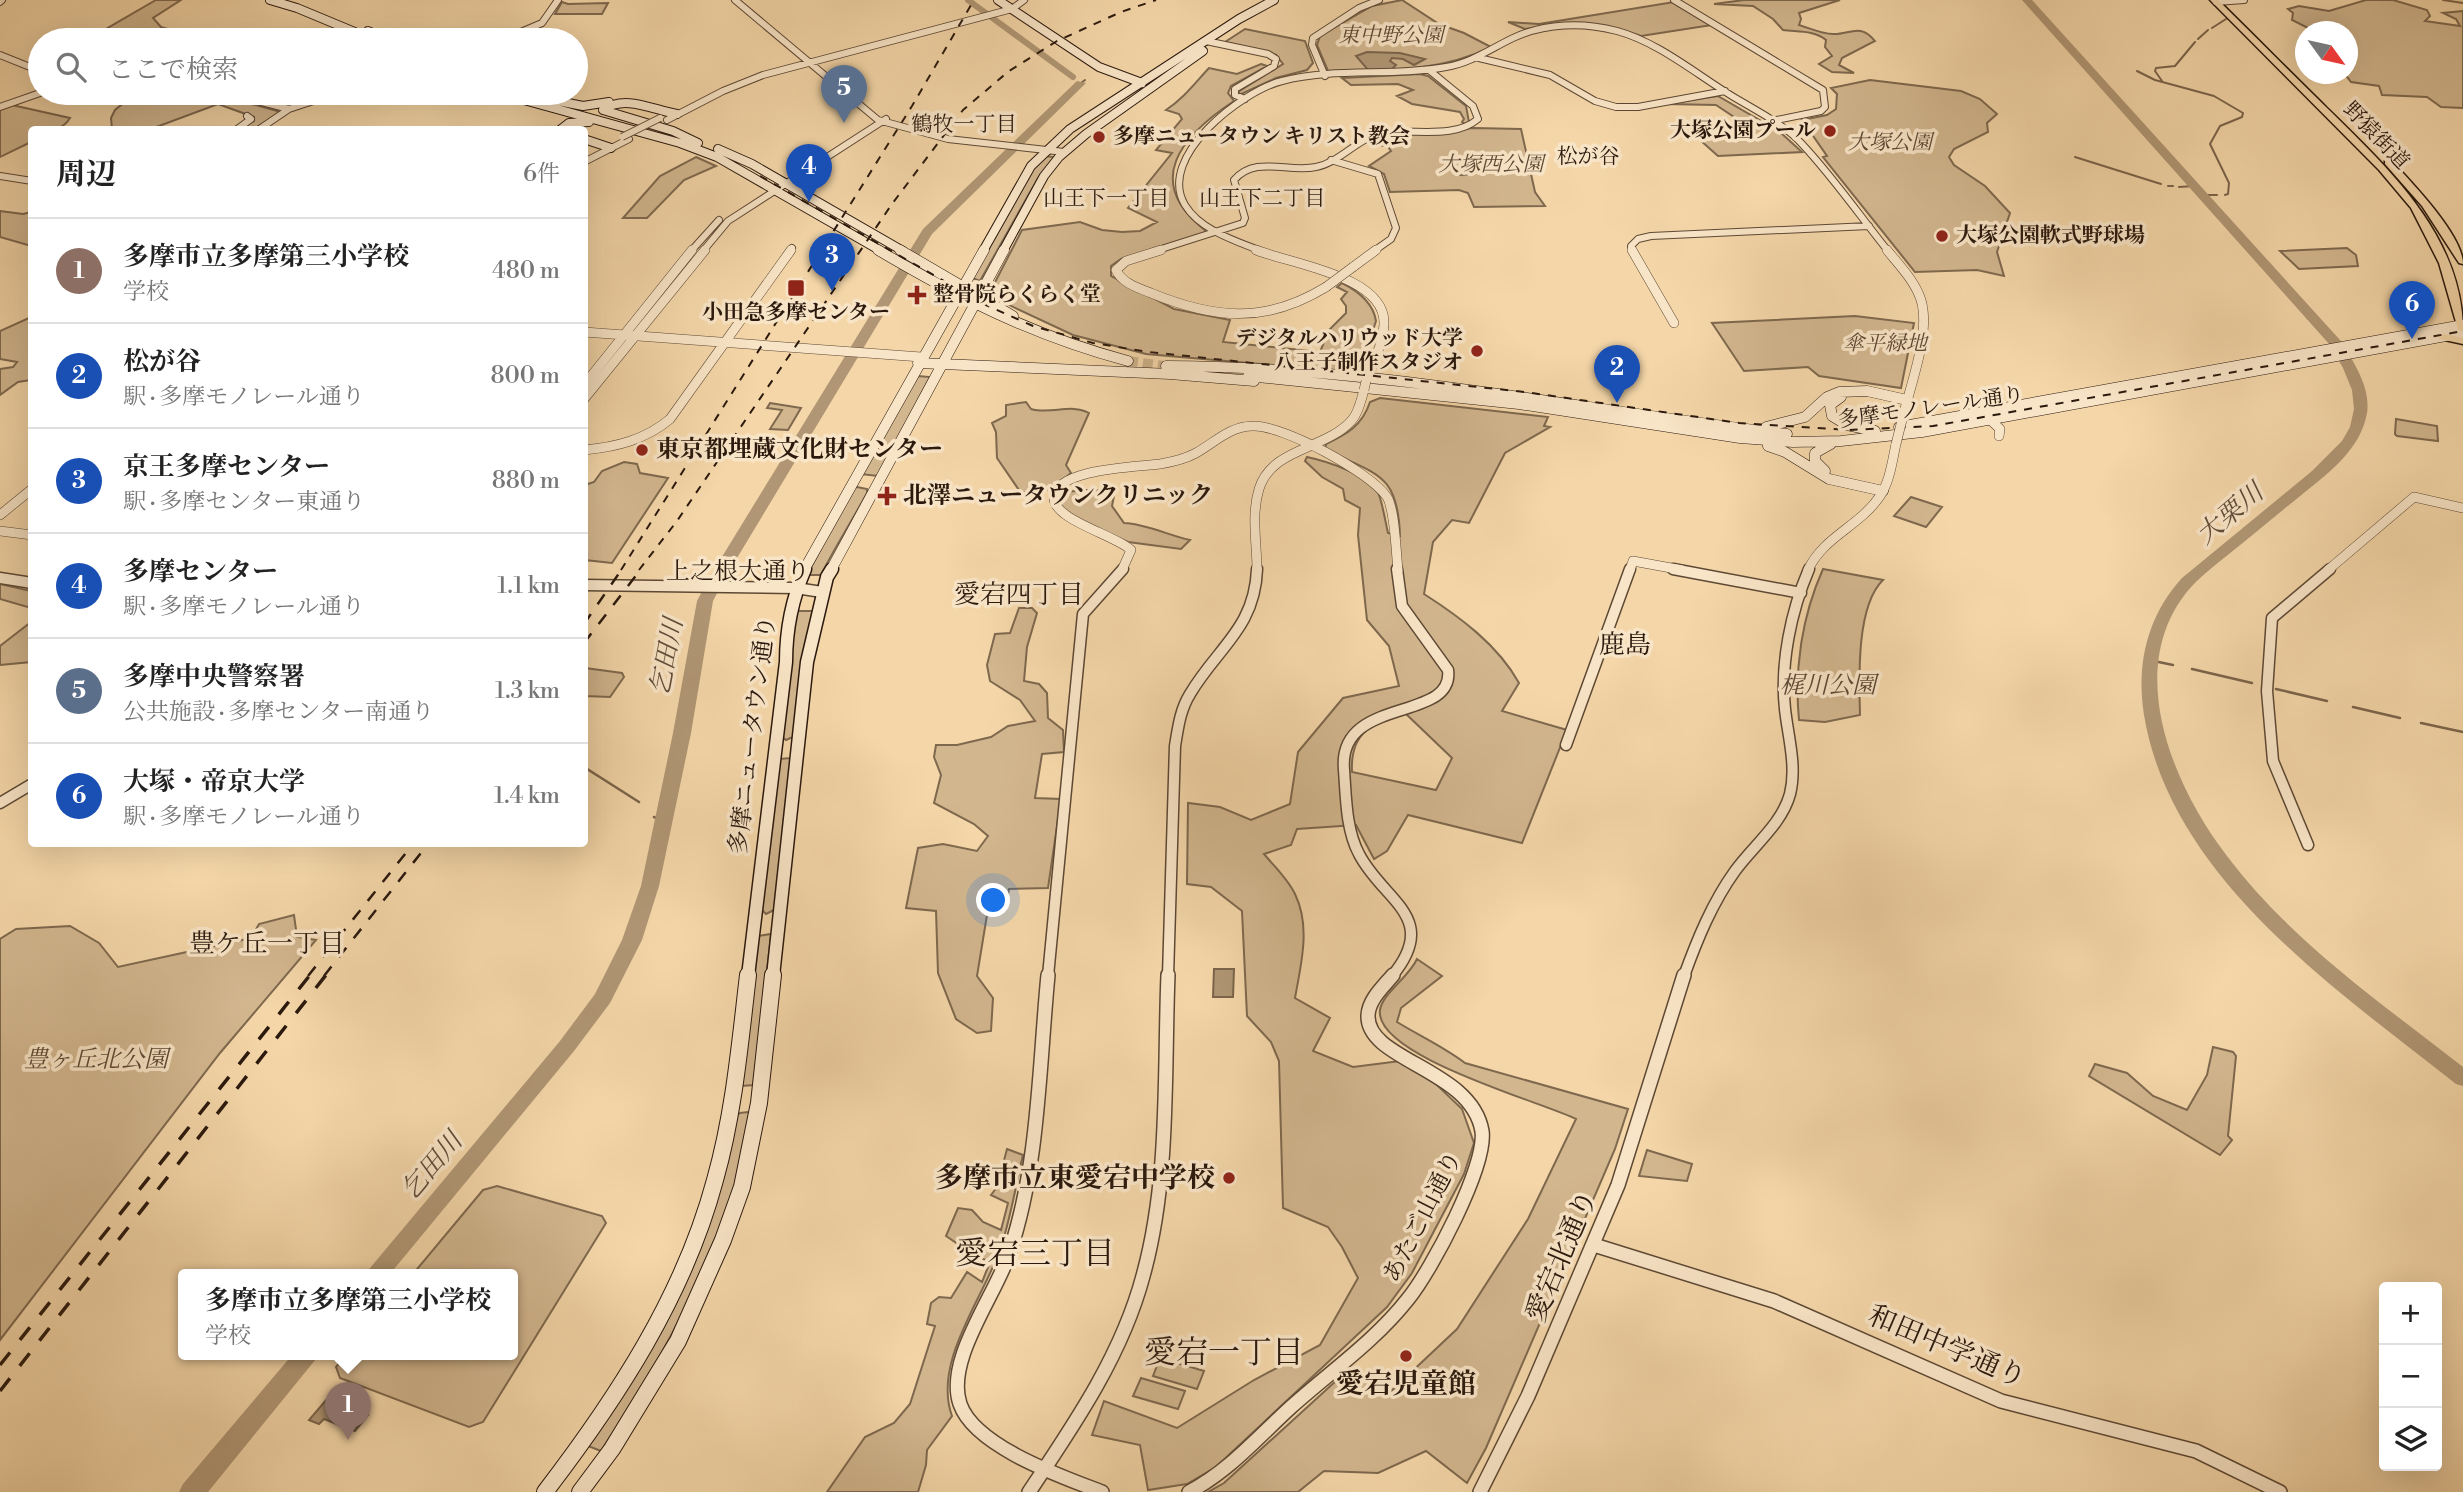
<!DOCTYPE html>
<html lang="ja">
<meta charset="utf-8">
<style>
:root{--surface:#fff;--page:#f2f2f2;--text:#222;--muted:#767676;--line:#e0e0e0;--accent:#2563eb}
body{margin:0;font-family:"Libre Bodoni","Noto Serif JP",serif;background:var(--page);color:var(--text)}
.controls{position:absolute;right:21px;bottom:21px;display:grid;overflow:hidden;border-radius:7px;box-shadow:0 7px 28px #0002}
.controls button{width:63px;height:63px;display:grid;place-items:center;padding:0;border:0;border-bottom:2px solid var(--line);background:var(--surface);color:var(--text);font:35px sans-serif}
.compass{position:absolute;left:2295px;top:21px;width:63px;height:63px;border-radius:50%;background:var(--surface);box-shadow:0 7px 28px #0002;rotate:123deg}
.you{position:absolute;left:994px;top:901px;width:24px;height:24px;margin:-18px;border:5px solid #fff;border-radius:50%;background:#1a73e8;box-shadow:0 0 0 10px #1a73e833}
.badge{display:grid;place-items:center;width:46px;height:46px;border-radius:50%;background:var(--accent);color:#fff;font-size:23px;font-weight:700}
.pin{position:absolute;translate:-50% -58px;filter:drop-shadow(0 2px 4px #0008)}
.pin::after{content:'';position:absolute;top:37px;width:24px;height:21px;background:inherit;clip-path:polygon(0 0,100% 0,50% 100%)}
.popup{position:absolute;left:178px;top:1269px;width:340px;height:91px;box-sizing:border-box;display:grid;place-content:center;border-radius:7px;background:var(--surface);filter:drop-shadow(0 2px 5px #0005);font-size:23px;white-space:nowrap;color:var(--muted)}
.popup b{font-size:26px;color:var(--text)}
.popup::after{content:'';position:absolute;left:50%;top:100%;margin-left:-14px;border:14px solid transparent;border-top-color:var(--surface)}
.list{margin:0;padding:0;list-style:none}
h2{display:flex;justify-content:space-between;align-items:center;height:91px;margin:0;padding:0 28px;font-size:30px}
h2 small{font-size:23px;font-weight:400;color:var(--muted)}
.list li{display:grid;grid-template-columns:46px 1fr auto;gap:21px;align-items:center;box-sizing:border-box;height:105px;padding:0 28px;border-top:2px solid var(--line)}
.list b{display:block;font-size:26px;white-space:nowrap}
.list p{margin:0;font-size:23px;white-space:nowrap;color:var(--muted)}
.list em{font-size:23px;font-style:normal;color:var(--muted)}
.icon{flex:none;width:38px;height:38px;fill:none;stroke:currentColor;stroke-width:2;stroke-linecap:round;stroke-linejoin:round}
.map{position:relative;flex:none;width:2463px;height:1492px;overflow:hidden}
.search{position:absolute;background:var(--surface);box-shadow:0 7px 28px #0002;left:28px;top:28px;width:560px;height:77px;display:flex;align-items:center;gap:18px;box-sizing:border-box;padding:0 24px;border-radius:38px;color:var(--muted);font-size:26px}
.panel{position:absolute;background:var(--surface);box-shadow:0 7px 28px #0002;left:28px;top:126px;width:560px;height:721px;border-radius:7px}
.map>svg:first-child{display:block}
.green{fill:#d2b68e;stroke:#7e684e;stroke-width:2;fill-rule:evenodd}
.water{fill:#b09674;stroke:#7b644b;stroke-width:2}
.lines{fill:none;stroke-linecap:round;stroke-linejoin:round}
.stream-far1{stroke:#7b644b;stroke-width:2}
.stream{stroke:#7b644b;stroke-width:2.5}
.canal{stroke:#b09674;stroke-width:6}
.river{fill:#b09674;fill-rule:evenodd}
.secondary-tunnel{stroke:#ccb089;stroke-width:10;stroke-dasharray:10 5;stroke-linecap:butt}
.tertiary-far3-casing{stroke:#5d4834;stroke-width:8}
.tertiary-far2-casing{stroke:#5d4834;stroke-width:10}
.tertiary-far1-casing{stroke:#5d4834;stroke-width:13}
.tertiary-casing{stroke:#5d4834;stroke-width:16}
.secondary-far3-casing{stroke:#2b190e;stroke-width:10}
.secondary-far2-casing{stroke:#2b190e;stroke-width:11}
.secondary-far1-casing{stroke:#2b190e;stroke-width:15}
.secondary-casing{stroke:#2b190e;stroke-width:18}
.primary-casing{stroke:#2b190e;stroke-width:3}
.tertiary-far3{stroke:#f8e4c6;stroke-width:6}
.tertiary-far2{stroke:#f8e4c6;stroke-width:9}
.tertiary-far1{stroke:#f8e4c6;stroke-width:10}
.tertiary{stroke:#f8e4c6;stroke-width:13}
.secondary-far3{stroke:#f8e4c6;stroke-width:8}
.secondary-far2{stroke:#f8e4c6;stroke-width:10}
.secondary-far1{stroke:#f8e4c6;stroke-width:12}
.secondary{stroke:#f8e4c6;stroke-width:16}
.primary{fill:#f4d6a8;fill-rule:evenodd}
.rail-far2{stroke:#2b190e;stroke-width:2;stroke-dasharray:8 8;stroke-linecap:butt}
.rail-far1{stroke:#2b190e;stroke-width:2.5;stroke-dasharray:12 12;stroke-linecap:butt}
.rail{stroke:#2b190e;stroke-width:3.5;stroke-dasharray:16 16;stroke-linecap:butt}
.tertiary-bridge-far1-casing{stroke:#5d4834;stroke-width:8;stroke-linecap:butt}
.tertiary-bridge-casing{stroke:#5d4834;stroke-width:10;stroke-linecap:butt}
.tertiary-bridge-far1{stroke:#f8e4c6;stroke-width:6}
.tertiary-bridge{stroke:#f8e4c6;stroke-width:9}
.poi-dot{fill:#8f2418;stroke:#f8e4c6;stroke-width:2.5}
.labels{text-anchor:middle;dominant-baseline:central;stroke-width:7;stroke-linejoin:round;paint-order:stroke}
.far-park-label{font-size:21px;font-style:italic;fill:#5d4834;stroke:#f8e4c6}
.far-neighbourhood-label{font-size:21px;fill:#2b190e;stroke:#f8e4c6}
.far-poi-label{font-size:21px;font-weight:bold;fill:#2b190e;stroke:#f8e4c6;text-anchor:start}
.far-street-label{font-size:21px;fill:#2b190e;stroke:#f8e4c6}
.poi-label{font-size:24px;font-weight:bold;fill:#2b190e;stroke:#f8e4c6;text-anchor:start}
.street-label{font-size:24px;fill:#2b190e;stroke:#f8e4c6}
.park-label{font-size:24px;font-style:italic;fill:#5d4834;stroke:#f8e4c6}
.water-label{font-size:26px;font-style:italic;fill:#604b37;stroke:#f8e4c6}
.neighbourhood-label{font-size:26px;fill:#2b190e;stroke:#f8e4c6}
.near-poi-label{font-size:28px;font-weight:bold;fill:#2b190e;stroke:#f8e4c6;text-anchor:end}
.near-street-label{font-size:28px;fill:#2b190e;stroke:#f8e4c6}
.near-neighbourhood-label{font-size:32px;fill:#2b190e;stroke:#f8e4c6}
</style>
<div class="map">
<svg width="2463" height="1492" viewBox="0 0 2463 1492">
<rect width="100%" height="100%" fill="#f4d6a8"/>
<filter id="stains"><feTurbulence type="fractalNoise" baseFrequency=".00286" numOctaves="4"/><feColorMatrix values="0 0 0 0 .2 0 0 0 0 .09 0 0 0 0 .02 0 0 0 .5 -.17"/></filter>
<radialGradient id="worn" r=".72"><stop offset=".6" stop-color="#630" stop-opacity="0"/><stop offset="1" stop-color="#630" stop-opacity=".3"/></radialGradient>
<path class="green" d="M156,0H181L153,18L161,27L204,40H80L97,34Z
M1402,0L1439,24L1464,33L1491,47C1439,73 1384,70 1328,71L1317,45L1320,36L1372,6Z
M1744,0H1840L1799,13L1801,19L1799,25C1809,28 1822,34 1833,34C1849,35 1860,22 1875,41L1842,58L1839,65L1854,73L1832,72L1819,64L1832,56L1825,47L1826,40C1814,30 1798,32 1783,30L1773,19L1753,6L1714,4Z
M2366,0H2393L2427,10L2430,16L2425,21L2460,26L2456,19L2443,13L2463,11V108L2441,107L2427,97L2382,95L2379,86L2351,82L2345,74H2348V32L2314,31L2292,20L2293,13L2288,9L2299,6L2329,11Z
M562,2L568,4L608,3L602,14H555Z
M1674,2L1712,25L1641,36L1617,28L1559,24L1525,29L1508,22L1539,24Z
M1245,29L1305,41L1313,63L1307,70L1276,78L1239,95L1238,92L1283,64L1276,55L1225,42Z
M1261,64L1267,66L1231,86L1228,93L1234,101C1181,136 1142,182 1206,231L1203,234L1121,259L1111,266V276L1174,309L1230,320L1223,342L1320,352L1329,330L1346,313V306L1341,299L1347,292L1337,287L1342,283C1358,291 1373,302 1376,321L1360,370L1354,372L1146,354L1073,335L994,298L991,290L1022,230L1080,222L1102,230L1122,232L1140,231L1157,222L1128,208L1172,153L1156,150L1182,119L1179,114L1166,110C1183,99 1195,83 1209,68L1237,74Z
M1420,74L1428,76L1466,106L1469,122L1465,124L1462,122L1464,119L1460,112L1412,104L1397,96L1413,90L1398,84L1351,85L1342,78Z
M1870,80L1961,91L1980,99L1997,114L1987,123L1988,132L1954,149L1949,157L1954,165L1985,186L2010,213L1997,252L2004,276L1977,270L1915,272L1823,157L1827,156L1802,120L1827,115L1836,109L1837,94L1831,88Z
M136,93H212L281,112L253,130L239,129L254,121V117L218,104L151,129H112L111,118L115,110Z
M1718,96L1780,132L1802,152L1718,156L1700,140L1749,127L1716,105L1665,104Z
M12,105L70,118C61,133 47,129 32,130L31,142L0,157V110Z
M1474,128L1521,129L1535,192L1545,206L1474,207L1468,193L1459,190L1390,192L1384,174L1369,166L1391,151L1388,147L1365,141L1378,136Z
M1043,156L1055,157L1038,178L980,281L970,277L1026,177Z
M696,157L716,166L684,180L647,218H623L660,176Z
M0,211L23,214L31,212V246L0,237Z
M2347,248L2356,255L2358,266L2299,269L2280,251Z
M1855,316L1914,323L1901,388L1819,376L1808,367L1744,371L1712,323Z
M31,317V380L18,382L0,395V369L13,367L17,362L0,359V331Z
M918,376L930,377L878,476L860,474Z
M1380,398L1548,417L1544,426L1550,427L1505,453L1469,523L1452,520L1433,542L1424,594C1460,617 1498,645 1519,683L1502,711L1567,730L1522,843L1408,815L1387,851L1374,859L1356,825L1297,829L1291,845L1264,854C1274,866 1288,879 1295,894C1311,927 1301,964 1295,998L1330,1018L1313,1051L1353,1067L1400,1061L1437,1085L1462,1109L1474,1143L1464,1174L1412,1273L1387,1307L1216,1467L1187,1484L1148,1490L1140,1445L1092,1435L1104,1401L1177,1428L1254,1380L1320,1345L1358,1278L1342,1247L1328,1227L1283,1208L1279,1061L1271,1042L1247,1016L1242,911L1211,887L1187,884L1188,803L1220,807L1251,820L1290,804L1298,752L1343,698L1399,686L1389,646L1367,620L1358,535L1360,508L1345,500L1343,489L1322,477L1305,461L1307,457C1326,461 1371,475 1379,495C1383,506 1385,520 1388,533L1400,536C1398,472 1376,475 1325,449L1326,444C1347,434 1362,426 1370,402ZM1405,713L1452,758L1436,790L1352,772C1350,733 1371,723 1405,713Z
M1026,402L1031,409C1051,415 1071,403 1089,413L1066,465L1071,473L1052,489L1021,493L997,458L996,432L992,423L1006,416V405Z
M770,403L801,408L788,430L770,429L782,410L767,408Z
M2396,419L2437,426L2438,441L2397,436L2395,434Z
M624,462L637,464L640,473L668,478L612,563L585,560V485L594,482L602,471Z
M857,487L867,489V493C852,521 835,547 821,575H807L853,488Z
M1087,490L1115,491L1112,506L1124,523C1147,524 1167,535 1190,540L1181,549L1128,542L1070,517L1061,511L1058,499L1065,492Z
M1911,497L1942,507L1926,527L1894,516Z
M1823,569L1883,580C1856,606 1859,679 1860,715L1825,722L1799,720C1794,669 1802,616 1823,569Z
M0,584L31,591V608L0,599Z
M1019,608H1032L1037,613L1027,647L1024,681L1039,684L1047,693L1048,718L1063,730L1064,752L1042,754L1035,798L1061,799L1048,888L1009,889L1006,905L987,915L977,976L993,998L991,1031L977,1033L956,1019L938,973L936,911L906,908L918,848L943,844L977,851L988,836L974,824L934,803L941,775L934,757L936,745H957L991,737L1008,726L1035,721L1020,700L990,681L987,665L995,634L1010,633Z
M794,611H813L793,737L786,740L782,737Z
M31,622V662L0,665V646Z
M585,668L622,673L624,677L610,697L585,696Z
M791,758L774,910L766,914L762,910L779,759Z
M294,915L297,937L316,940L220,1053L0,1340V939L16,929L70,926L99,943L118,967L251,938L259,924Z
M771,934L755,1085L741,1086L758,936Z
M1417,959L1442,976L1401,1008L1397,1022C1420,1036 1444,1047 1465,1063L1628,1109L1615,1149L1486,1448L1467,1483L1426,1451L1378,1473L1324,1471L1298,1492H1208L1224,1483L1349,1369L1388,1394L1457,1329L1528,1219L1576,1119C1542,1102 1374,1056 1380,1010C1382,994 1409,977 1417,959Z
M2213,1047L2233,1052L2236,1056L2228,1136L2232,1140L2220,1155L2089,1076L2095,1064L2127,1073L2153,1096L2187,1110L2207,1075Z
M748,1112L750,1115C745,1139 742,1164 734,1188C705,1283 655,1369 601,1451L588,1446L654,1338L736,1116L740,1113Z
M1007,1149L1023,1155C1016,1185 1011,1215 1002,1244C985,1297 932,1361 952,1416L927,1450L926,1465L918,1492H827L865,1437L894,1423L910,1404L935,1326L927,1324L931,1303L939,1297L951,1298L967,1272L982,1282L990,1262L974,1255L946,1236L958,1208L972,1210L983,1222L1001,1230L1008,1203L991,1195L997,1187Z
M1647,1150L1692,1164L1687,1181L1639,1176Z
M497,1186L602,1216L606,1223L483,1422L469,1427L340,1378L336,1367L347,1354H512V1274H413L483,1190Z
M1160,1358L1204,1371L1197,1389L1153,1376Z
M1141,1378L1185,1391L1178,1409L1133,1396Z"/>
<path class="water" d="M1367,52L1400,53L1425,59L1414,65L1403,59L1392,58L1390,61L1396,65L1391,70L1369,71L1356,56Z
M1214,969H1234L1233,997H1213Z
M327,1399L368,1415L355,1431L324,1419L319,1424L309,1420Z"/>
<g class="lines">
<path class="stream-far1" d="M2443,0L2463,3
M2212,28L2226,19
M2198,39L2208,30
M2137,71L2155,80L2214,96L2243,113L2242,117L2220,126L2210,144L2229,183L2228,194L2225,195
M2162,81L2155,71L2156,68L2175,66L2195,42
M1081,83L1085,80
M2075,157L2161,184
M1450,169L1460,175L1473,174
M2168,186H2173
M2179,187L2194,186
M2202,195H2217"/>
<path class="stream" d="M2149,660L2173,665
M2192,669L2252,683
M2276,689L2327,701
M2353,707L2400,718
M2421,723L2463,732
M584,767L639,802
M654,817L663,821"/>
<path class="canal" d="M968,0L1073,77"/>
<path class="river" d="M2022,0H2032L2340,340C2353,361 2371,387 2367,413C2361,450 2326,475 2299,497C2275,516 2253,535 2229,554C2214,566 2198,578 2186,593C2124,672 2174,787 2227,856C2291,941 2380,1002 2463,1067V1086L2456,1084C2336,989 2171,878 2144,715C2136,665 2147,616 2182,578L2312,471L2342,441L2350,427L2354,409L2352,390L2343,368L2330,345Z
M1077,81L1086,83L932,234L725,578L713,601L691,733L659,886L642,940L610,1003L574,1051L390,1274H365L560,1041L595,994L622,940L641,886L673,733L697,601L709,578L923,229Z
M293,1354H320L208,1492H179L183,1484Z"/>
<path class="secondary-tunnel" d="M1128,361L1178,368
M1199,370L1248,376"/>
<g class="tertiary-far3-casing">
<path id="tertiary-far3" d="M735,0L878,120L948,139L1064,152
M1674,0L1823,90L1825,107L1821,111L1772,121
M0,2L2,0
M2216,2L2244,0
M502,40L542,23L558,0
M1206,41L1268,54L1276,59L1274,66L1235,89V95L1245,99
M0,55L40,71
M1479,58L1550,75L1595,101L1616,107H1638L1725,91
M1325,76L1312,45L1313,38L1359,8L1379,0
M225,93L289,109L338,93
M0,107L40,93
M667,120L723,91L763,75L1012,9L1024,0
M236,130L251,119L247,116
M258,130L289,109
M1331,160L1378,174L1396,228L1391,239L1374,251
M584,162L629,139
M0,176L32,181
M691,251L719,220
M703,251L728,221L886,119
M790,251L792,248
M1155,251L1243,223L1245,218L1234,180C1256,155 1287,173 1316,167C1341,162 1357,138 1383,133C1413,128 1453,140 1478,119L1473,106L1429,70
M1261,251C1236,241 1200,230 1185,205C1156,157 1242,91 1282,81C1335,67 1392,77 1446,67C1471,63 1490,49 1513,38C1545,23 1583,22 1617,31C1658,42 1696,74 1732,96C1755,110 1784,124 1802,144C1833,177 1860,216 1888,251
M1632,251L1631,246L1638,239L1651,236L1869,226"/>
</g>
<g class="tertiary-far2-casing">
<path id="tertiary-far2" d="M1161,250L1126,261L1116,270C1122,283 1138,288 1151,293C1214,319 1266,324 1326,287
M1256,250C1291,264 1386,276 1384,324C1383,344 1373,363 1366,381
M1632,250L1674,323
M1887,250C1899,265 1915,281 1921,300C1931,333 1910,386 1902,420
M1353,267L1376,250
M584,332L921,357
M584,385L692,250
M584,399L705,250
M1984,414L2000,429L1999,436
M584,450C616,447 645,440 670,419L791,250
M0,515L32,489
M0,531L32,535
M1122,570L1131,550C1115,535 1054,520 1054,498C1055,468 1139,467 1160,464C1172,462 1185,459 1196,453C1214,443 1230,426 1253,426C1283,425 1370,472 1387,497C1395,510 1396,553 1398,570
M1257,570C1257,544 1251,515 1259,489C1272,447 1326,450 1352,420C1359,412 1361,400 1364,390
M1630,570L1633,561L1682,570
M1808,570C1823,537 1860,526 1880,496C1890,481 1892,462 1896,444
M2328,570L2414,497L2463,508"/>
</g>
<g class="tertiary-far1-casing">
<path id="tertiary-far1" d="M1673,569L1801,593
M0,578L32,583
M584,585L796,588L822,592
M1566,745L1630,569
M0,803L32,784
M2308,845L2273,761L2267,691L2272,618L2330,569
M1048,976L1083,614L1123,569
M1168,976L1175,746C1178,728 1180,710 1190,694C1217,648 1255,628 1257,569
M1392,976C1441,917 1383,901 1359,854C1346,830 1346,797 1344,770C1337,695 1455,723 1448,670L1402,606L1397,569
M1684,976C1697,940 1712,903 1735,871C1753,846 1782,824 1790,794C1797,766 1788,737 1785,709C1780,664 1791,611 1809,569"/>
</g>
<g class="tertiary-casing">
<path id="tertiary" d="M1048,975C1039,1067 1039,1166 1009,1254C995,1296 945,1360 960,1404C975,1447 1063,1477 1102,1492
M1594,1245L1774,1301L2001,1401L2196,1451L2280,1492
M1029,1492C1074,1425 1122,1355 1143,1276C1170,1179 1164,1074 1168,975
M1189,1492C1229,1471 1258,1437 1291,1407C1330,1372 1375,1341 1408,1299C1431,1271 1487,1166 1482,1131C1471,1068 1366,1061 1368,1015C1369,999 1384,986 1393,975
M1480,1492L1528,1396L1618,1185L1684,975"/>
</g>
<g class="secondary-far3-casing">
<path id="secondary-far3" d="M270,0L297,8L374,40
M998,0L1099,67L1142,83
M368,31L389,40
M499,93L680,143L717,157L881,251
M528,95L583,106L609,102
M677,114C653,110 625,94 603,110L673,131L698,143
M560,130L569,123L589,122
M584,139L611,148
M718,149L752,164L903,251
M983,251L1031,166L1070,129L1239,19L1274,0
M1003,251L1044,176L1059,157L1086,134L1203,51"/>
</g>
<g class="secondary-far2-casing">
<path id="secondary-far2" d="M878,250C961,299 1034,336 1128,361
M900,250L1013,316
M918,363L1170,374L1254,381
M1166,366C1375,366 1580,410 1787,434
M1248,376L1519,404L1740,438L1793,442L1841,441L1922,432L2463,333
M1841,397L1830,405L1832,416L1847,425L1875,431
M1766,427L1805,417L1827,397L1839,392L1867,391L1907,400
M1899,427L2463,325
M1768,446L1785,452L1829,479L1883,491
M1825,471L1815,461V453L1831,444
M804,570L984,250
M831,570L1004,250"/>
</g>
<g class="secondary-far1-casing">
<path id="secondary-far1" d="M748,976L786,662C786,629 792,599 805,569
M773,976L807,662L827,577L832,569"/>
</g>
<g class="secondary-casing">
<path id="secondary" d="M545,1492C617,1398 684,1296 715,1180C734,1113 740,1043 748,975
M580,1492L612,1449L678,1341L723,1240L742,1187L759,1103L773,975"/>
</g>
<g class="primary-casing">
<path id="primary" d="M2210,0H2218C2254,35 2289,71 2325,106C2388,168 2463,236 2463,332L2458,329L2439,263L2411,208L2379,170Z
M2385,160H2391C2411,182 2463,235 2463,264L2459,263L2422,206L2385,164Z
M2444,334L2463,338V344L2440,339L2439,337Z"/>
</g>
<use href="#tertiary-far3" class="tertiary-far3"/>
<use href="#tertiary-far2" class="tertiary-far2"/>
<use href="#tertiary-far1" class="tertiary-far1"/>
<use href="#tertiary" class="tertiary"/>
<use href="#secondary-far3" class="secondary-far3"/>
<use href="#secondary-far2" class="secondary-far2"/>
<use href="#secondary-far1" class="secondary-far1"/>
<use href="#secondary" class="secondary"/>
<use href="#primary" class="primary"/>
<path class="rail-far2" d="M760,176L986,305L1033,326L1093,343L1149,352L1525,392L1739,423L1849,430L1933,426L2463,331
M621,570L912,106L974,0
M639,570L677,521L892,204L963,110L1009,71L1057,41L1121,12L1156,0"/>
<path class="rail-far1" d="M584,624L622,569
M584,643L641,569
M308,976L413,844
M324,976L428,844"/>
<path class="rail" d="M0,1365L310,975
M0,1391L326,975"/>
<g class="tertiary-bridge-far1-casing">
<path id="tertiary-bridge-far1" d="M622,137L660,118"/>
</g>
<g class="tertiary-bridge-casing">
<path id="tertiary-bridge" d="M1326,287L1353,267
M1364,390L1366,381
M1896,444L1902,420"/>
</g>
<use href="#tertiary-bridge-far1" class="tertiary-bridge-far1"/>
<use href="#tertiary-bridge" class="tertiary-bridge"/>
</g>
<g class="poi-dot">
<circle cx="1830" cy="131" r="7"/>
<circle cx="1099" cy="137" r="7"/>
<circle cx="1942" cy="236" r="7"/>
<rect x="787" y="279" width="18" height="18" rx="3.5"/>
<path d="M913.5 284.5h7v7h7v7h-7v7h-7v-7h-7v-7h7z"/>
<circle cx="1477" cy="351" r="7"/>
<circle cx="642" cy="450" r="7"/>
<path d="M883.5 485.5h7v7h7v7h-7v7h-7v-7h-7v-7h7z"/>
<circle cx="1229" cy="1178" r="7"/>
<circle cx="1406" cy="1356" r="7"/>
</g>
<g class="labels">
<g class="far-park-label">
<text x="1391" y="36">東中野公園</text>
<text x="1890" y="143">大塚公園</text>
<text x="1491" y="165">大塚西公園</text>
<text x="1885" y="344">傘平緑地</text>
</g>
<g class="far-neighbourhood-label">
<text x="964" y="125">鶴牧一丁目</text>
<text x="1588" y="157">松が谷</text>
<text x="1106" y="199">山王下一丁目</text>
<text x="1262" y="199">山王下二丁目</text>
</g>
<g class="far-poi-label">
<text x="1816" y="131" text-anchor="end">大塚公園プール</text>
<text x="1113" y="137">多摩ニュータウン キリスト教会</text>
<text x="1956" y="236">大塚公園軟式野球場</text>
<text x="933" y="295">整骨院らくらく堂</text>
<text x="796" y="313" text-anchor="middle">小田急多摩センター</text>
<text x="1463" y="339" text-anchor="end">デジタルハリウッド大学<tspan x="1463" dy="24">八王子制作スタジオ</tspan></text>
</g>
<g class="far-street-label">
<text transform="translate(2376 136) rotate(46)">野猿街道</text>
<text transform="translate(1931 408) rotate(-8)">多摩モノレール通り</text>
</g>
<g class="poi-label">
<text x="656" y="450">東京都埋蔵文化財センター</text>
<text x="903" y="496">北澤ニュータウンクリニック</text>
</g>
<g class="street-label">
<text x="738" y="572">上之根大通り</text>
<text transform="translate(753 735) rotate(-83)">多摩ニュータウン通り</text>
<text transform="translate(1423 1217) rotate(-63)">あたご山通り</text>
</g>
<g class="park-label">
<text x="1828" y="686">梶川公園</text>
<text x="96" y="1060">豊ヶ丘北公園</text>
</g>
<g class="water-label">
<text transform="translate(2230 514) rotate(-40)">大栗川</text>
<text transform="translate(667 657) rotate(-79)">乞田川</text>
<text transform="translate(432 1166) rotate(-50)">乞田川</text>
</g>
<g class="neighbourhood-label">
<text x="1019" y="595">愛宕四丁目</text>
<text x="1625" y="645">鹿島</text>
<text x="267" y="944">豊ケ丘一丁目</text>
</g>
<g class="near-poi-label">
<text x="1215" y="1178">多摩市立東愛宕中学校</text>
<text x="1406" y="1384" text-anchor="middle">愛宕児童館</text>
</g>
<g class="near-street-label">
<text transform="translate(1562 1256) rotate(-67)">愛宕北通り</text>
<text transform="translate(1947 1347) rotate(23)">和田中学通り</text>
</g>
<g class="near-neighbourhood-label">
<text x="1035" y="1254">愛宕三丁目</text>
<text x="1224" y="1353">愛宕一丁目</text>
</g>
</g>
<rect width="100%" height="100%" filter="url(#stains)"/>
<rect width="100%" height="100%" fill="url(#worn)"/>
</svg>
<div class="controls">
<button>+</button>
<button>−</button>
<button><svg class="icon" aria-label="layers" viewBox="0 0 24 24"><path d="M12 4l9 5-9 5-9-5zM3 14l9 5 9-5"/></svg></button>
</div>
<svg class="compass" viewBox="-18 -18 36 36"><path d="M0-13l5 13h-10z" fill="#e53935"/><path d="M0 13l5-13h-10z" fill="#767676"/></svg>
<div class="you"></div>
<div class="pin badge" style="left:348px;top:1440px;background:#8d6e63">1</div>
<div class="popup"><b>多摩市立多摩第三小学校</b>学校</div>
<div class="pin badge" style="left:1617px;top:403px;background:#1a4fb4">2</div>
<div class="pin badge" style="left:832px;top:291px;background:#1a4fb4">3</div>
<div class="pin badge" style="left:809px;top:202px;background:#1a4fb4">4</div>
<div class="pin badge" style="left:844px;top:123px;background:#5c6f8a">5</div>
<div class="pin badge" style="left:2412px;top:339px;background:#1a4fb4">6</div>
<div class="search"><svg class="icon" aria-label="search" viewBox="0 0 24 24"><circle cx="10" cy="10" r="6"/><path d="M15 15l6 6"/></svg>ここで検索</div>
<section class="panel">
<h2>周辺<small>6件</small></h2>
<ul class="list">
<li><span class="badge" style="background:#8d6e63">1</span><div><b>多摩市立多摩第三小学校</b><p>学校</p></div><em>480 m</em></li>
<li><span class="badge" style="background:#1a4fb4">2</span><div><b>松が谷</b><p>駅 · 多摩モノレール通り</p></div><em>800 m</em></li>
<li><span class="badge" style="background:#1a4fb4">3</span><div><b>京王多摩センター</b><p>駅 · 多摩センター東通り</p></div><em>880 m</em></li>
<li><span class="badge" style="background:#1a4fb4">4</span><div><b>多摩センター</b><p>駅 · 多摩モノレール通り</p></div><em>1.1 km</em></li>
<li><span class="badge" style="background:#5c6f8a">5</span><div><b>多摩中央警察署</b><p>公共施設 · 多摩センター南通り</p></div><em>1.3 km</em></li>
<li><span class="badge" style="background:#1a4fb4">6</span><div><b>大塚・帝京大学</b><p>駅 · 多摩モノレール通り</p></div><em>1.4 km</em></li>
</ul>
</section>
</div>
